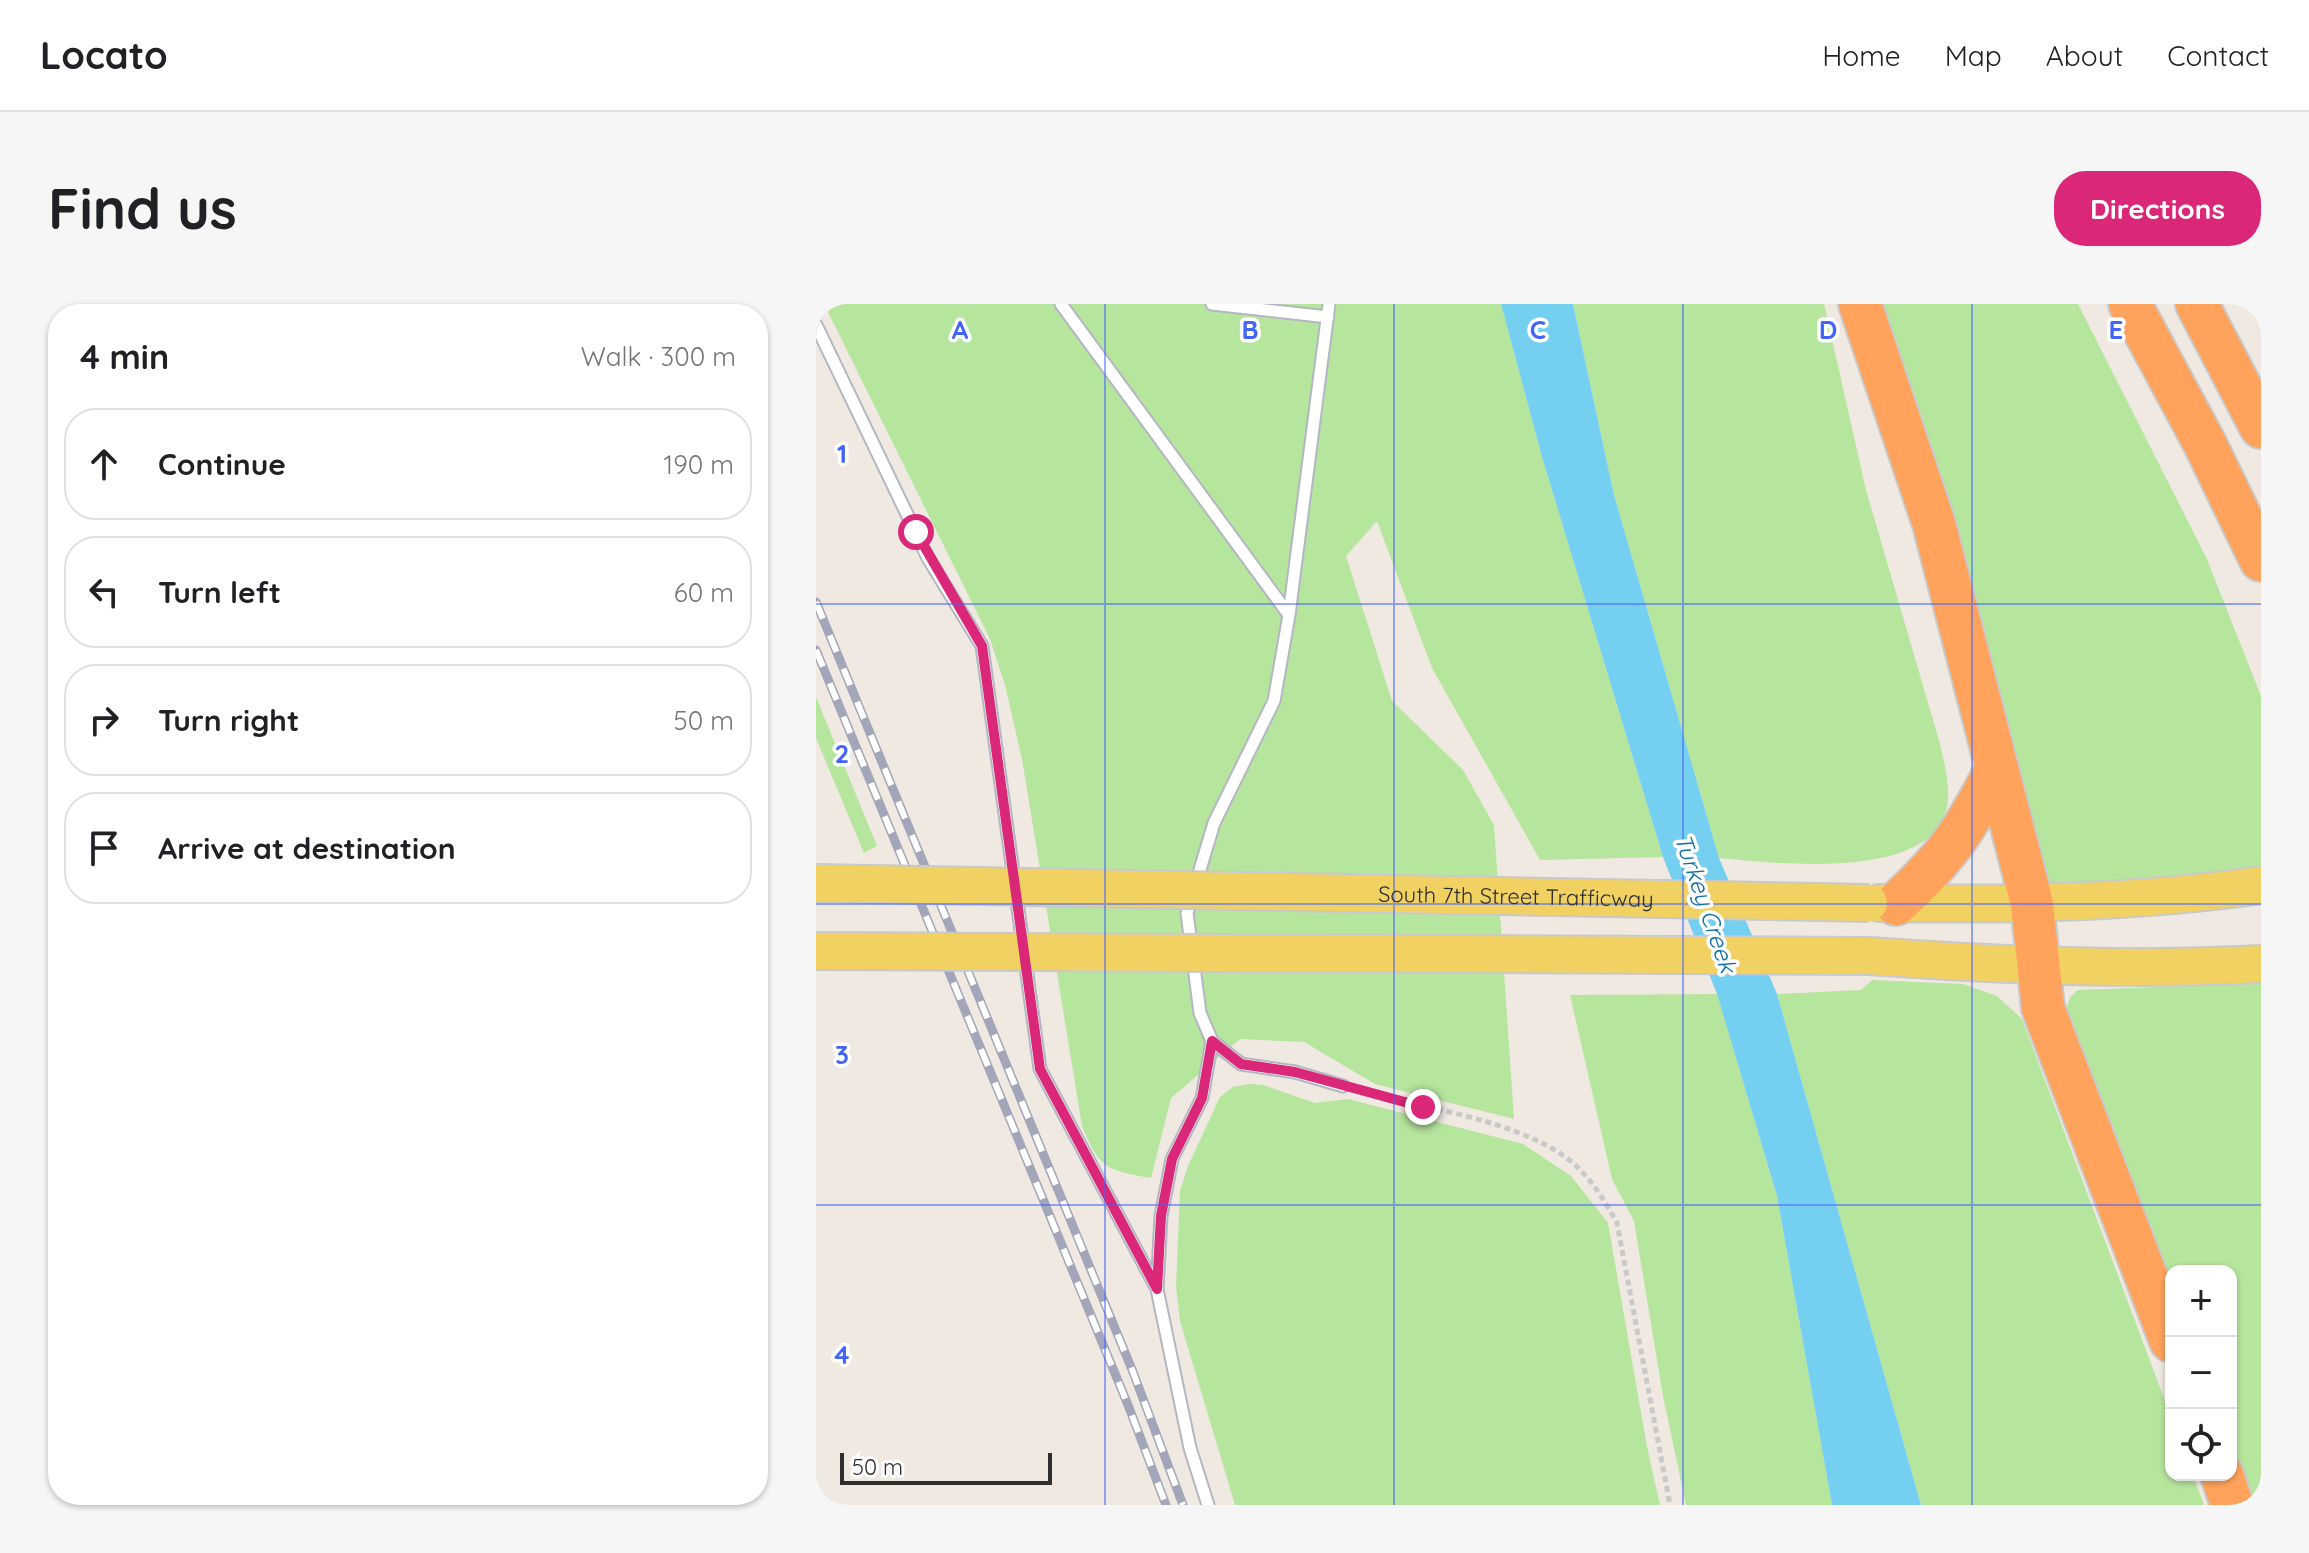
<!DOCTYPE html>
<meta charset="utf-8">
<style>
:root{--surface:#fff;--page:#f6f6f6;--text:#202124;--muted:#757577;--line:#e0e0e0;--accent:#db2777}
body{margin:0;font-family:Quicksand,sans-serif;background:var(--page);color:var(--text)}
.controls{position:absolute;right:24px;bottom:24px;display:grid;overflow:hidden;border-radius:16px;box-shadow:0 2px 6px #0004}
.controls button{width:72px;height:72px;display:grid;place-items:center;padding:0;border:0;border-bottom:2px solid var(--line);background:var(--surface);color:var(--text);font:40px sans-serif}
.scale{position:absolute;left:24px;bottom:20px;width:212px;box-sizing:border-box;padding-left:8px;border:4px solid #2e2e2e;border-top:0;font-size:22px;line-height:28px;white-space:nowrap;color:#2e2e2e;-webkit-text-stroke:6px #fff;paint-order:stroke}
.stop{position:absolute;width:24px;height:24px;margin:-18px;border:6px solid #db2777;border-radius:50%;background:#fff}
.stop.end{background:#db2777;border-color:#fff;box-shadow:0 2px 8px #0008}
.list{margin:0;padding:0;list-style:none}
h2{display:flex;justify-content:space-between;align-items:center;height:104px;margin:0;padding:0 32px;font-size:34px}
h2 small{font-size:26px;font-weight:400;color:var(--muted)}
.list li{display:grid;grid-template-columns:52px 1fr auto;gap:24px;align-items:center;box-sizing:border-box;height:112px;margin:0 16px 16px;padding:0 16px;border:2px solid var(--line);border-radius:32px}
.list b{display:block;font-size:30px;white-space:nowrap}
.list em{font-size:26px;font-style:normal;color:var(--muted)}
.icon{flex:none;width:44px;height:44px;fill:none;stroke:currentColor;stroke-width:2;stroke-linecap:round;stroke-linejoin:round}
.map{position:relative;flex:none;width:1445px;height:1201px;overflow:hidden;border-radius:32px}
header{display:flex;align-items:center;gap:48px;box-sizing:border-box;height:112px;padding:0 40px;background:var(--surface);border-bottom:2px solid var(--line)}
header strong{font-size:38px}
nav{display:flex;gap:44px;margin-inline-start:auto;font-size:28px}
.intro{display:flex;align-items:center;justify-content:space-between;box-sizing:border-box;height:192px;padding:0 48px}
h1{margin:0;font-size:56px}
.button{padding:20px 36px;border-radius:32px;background:var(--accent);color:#fff;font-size:28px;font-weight:700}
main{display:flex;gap:48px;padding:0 48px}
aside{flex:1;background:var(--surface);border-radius:32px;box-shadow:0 2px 6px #0004}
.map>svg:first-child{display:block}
.green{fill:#b6e59e}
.water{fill:#75cff0}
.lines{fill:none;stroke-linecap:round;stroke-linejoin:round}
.service-casing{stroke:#b4b7c1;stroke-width:15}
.primary-casing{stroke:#c9c9c9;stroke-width:40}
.motorway-casing{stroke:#c9c9c9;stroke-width:46}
.path{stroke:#c9c9c9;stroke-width:5;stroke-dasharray:6 4;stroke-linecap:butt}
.service{stroke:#fff;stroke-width:11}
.primary{stroke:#f2d163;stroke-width:36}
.motorway{stroke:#ffa35c;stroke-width:42}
.rail-casing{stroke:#a3a6b8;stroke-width:9}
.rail{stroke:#fff;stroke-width:6;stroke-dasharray:18;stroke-linecap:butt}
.primary-bridge-casing{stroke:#c9c9c9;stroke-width:40;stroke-linecap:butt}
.primary-bridge{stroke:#f2d163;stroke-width:36}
.route{stroke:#db2777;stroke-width:10}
.grid{fill:none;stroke:#4264fb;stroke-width:2;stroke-opacity:0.55}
.labels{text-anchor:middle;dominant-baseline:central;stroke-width:7;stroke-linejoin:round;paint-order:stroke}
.street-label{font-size:22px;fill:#2e2e2e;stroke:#fff}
.water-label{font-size:24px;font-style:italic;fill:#0d6fa3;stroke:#fff}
.grid-label{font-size:26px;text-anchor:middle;font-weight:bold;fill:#4264fb;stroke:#fff;stroke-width:7;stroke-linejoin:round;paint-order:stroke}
</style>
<header>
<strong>Locato</strong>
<nav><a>Home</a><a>Map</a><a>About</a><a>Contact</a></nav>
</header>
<div class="intro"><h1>Find us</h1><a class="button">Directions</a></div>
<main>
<aside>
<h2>4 min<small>Walk · 300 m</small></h2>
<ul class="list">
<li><svg class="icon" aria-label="ahead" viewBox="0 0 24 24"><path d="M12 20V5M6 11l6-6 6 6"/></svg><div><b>Continue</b></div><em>190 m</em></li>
<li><svg class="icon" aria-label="left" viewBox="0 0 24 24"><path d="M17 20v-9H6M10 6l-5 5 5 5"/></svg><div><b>Turn left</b></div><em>60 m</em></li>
<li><svg class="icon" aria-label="right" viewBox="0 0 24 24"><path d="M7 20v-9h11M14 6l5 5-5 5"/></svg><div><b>Turn right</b></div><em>50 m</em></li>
<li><svg class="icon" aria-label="arrive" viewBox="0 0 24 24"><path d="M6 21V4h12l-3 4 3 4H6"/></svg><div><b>Arrive at destination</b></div></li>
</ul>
</aside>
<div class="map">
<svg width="1445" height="1201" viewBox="0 0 1445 1201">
<rect width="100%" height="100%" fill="#efe9e1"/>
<path class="green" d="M8,0H685L726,153L847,553L724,556L616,364L561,217L530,252L576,397L647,466L678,521L698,815L559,780L488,738L424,735L355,794L335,874C290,866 284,865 266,822L206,455L189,381L174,335Z
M757,0H1008L1050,186L1124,440C1128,457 1133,477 1132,495C1126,580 961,559 903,554L798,191Z
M1059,0H1262L1390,253L1445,392V565L1234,581L1227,577Z
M0,393L61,542L48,549L0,434Z
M1056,676L1147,680L1181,692L1206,715L1355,1113V1171H1377L1388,1201H1105L961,690L1045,686Z
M1445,679V1201H1429L1415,1161V967H1355V997L1248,714L1254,693L1262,686Z
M901,690L961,892L1016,1201H870L847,1092L818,917L796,875L754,691Z
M433,780L447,781L499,799L532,795L707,840L755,872L792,919L831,1143L844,1201H419L364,1017L360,982L364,887L372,862L404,793L417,783Z"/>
<path class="water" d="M685,0H757L798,191L903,554L961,690L1105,1201H1016L961,892L901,690L847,553L726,153Z"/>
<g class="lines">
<g class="service-casing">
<path id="service" d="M245,0L473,311
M396,0L512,13
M513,0L473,311L458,397L398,519L371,609L384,709L396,737L425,760L479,768L527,782
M0,21L112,254L166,342L224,765L341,985
M392,1201L374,1144L341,985L345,912L356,855L386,794L396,737"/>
</g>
<g class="primary-casing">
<path id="primary" d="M1063,599C1191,601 1318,599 1445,581
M1053,652C1184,661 1313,667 1445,660"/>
</g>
<g class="motorway-casing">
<path id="motorway" d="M1044,0L1118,220L1216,600L1227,704L1355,1037
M1314,0L1389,140L1445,256
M1381,0L1445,123
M1080,600C1132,552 1148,528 1180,466
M1406,1171L1416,1201"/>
</g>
<path class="path" d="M543,787C605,803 697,816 748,852C772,869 787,894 801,919L854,1201"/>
<use href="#service" class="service"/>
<use href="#primary" class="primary"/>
<use href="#motorway" class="motorway"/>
<g class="rail-casing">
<path id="rail" d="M0,298L317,1068L367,1201
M0,346L312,1101L350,1201"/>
</g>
<use href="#rail" class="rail"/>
<g class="primary-bridge-casing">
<g id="primary-bridge">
<path id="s1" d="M0,579L1053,599"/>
<path d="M0,647L1053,652"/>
</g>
</g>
<use href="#primary-bridge" class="primary-bridge"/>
</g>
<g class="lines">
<path class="route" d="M100,228L166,342L224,765L341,985L345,912L356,855L386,794L396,737L425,760L479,768L607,803"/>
</g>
<path class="grid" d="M289,0V1201M578,0V1201M867,0V1201M1156,0V1201M0,300H1445M0,600H1445M0,901H1445"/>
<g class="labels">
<g class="street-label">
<text stroke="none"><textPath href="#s1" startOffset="700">South 7th Street Trafficway</textPath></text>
</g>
<g class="water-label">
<text transform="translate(890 599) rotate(71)">Turkey Creek</text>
</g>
</g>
<g class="grid-label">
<text x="144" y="35">A</text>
<text x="434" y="35">B</text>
<text x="722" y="35">C</text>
<text x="1012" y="35">D</text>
<text x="1300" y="35">E</text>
<text x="26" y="159">1</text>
<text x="26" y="459">2</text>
<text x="26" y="760">3</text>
<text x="26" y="1060">4</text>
</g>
</svg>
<div class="controls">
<button>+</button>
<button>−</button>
<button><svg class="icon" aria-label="locate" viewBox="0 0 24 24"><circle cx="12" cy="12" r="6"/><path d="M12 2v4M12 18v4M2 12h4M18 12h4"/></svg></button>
</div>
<div class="scale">50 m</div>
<div class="stop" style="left:100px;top:228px"></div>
<div class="stop end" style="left:607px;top:803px"></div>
</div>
</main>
